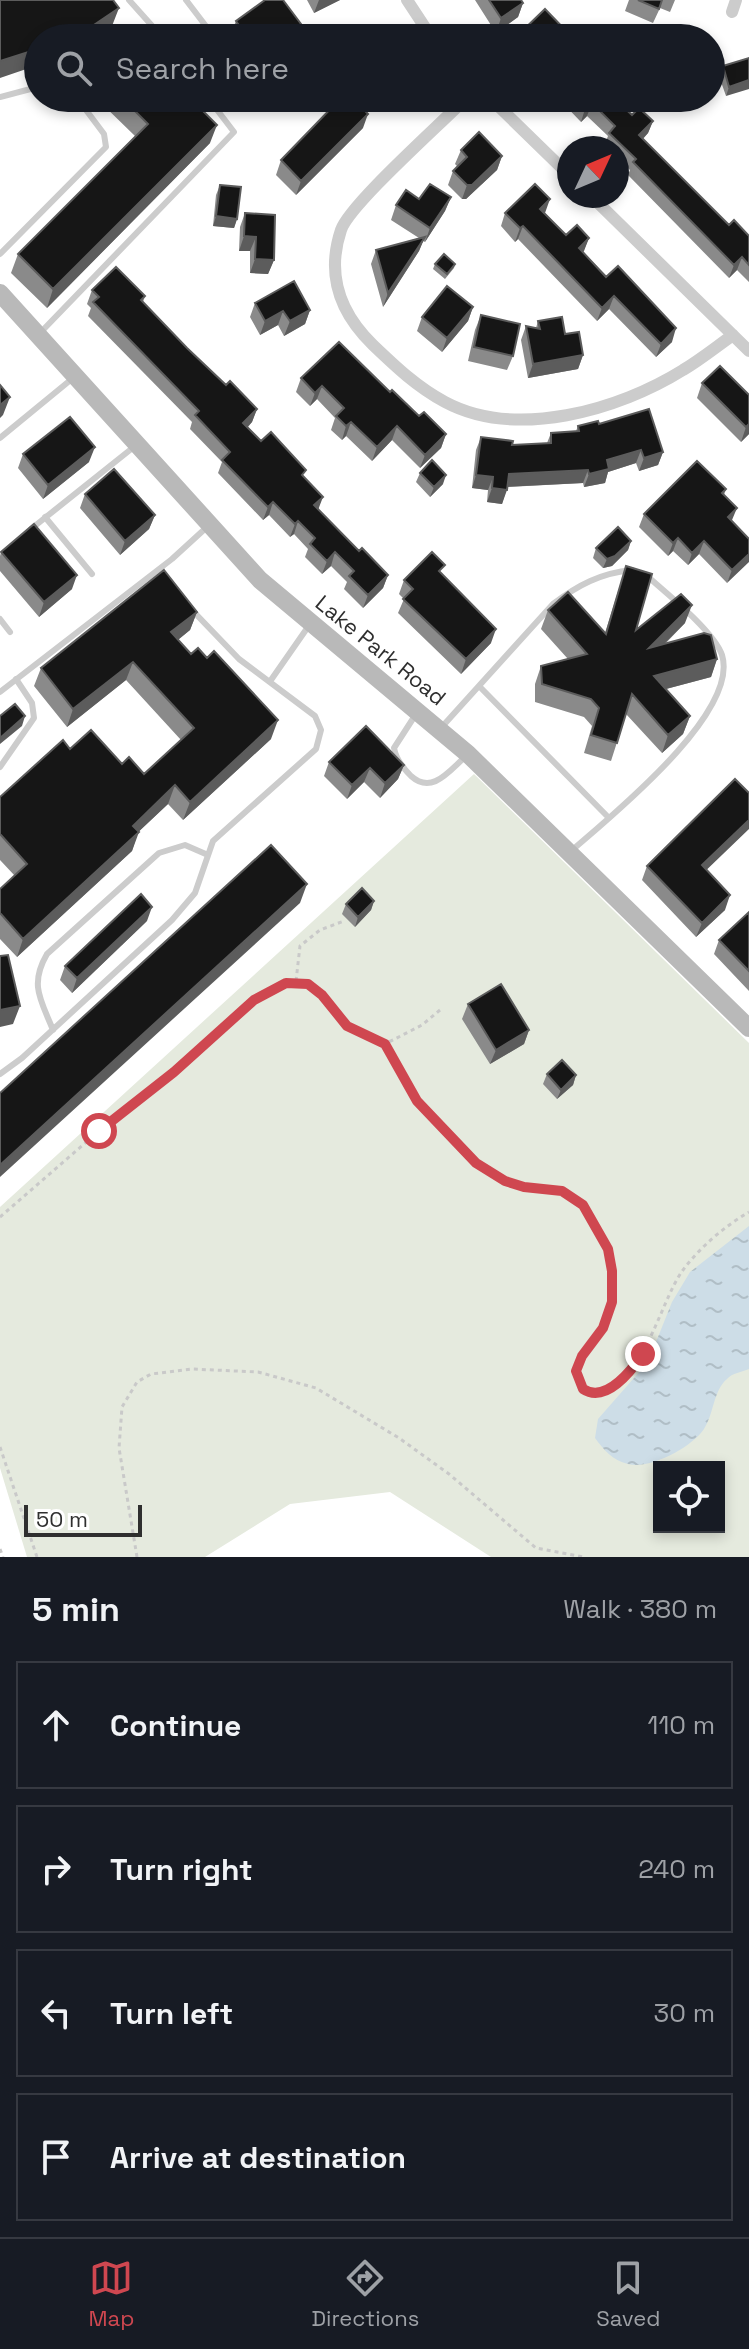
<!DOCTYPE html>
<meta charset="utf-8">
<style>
:root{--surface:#171b24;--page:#20242c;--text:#f1f3f6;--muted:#9ea1a6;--line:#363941;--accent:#cf4750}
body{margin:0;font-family:"Space Grotesk",sans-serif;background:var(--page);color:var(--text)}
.controls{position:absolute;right:24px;bottom:24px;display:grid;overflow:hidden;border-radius:0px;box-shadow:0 4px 12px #0003}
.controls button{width:72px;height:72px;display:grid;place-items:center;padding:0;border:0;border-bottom:2px solid var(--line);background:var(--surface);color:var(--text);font:40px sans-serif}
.compass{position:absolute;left:557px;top:136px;width:72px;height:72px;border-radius:50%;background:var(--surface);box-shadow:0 4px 12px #0003;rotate:46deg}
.scale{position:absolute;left:24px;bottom:20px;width:118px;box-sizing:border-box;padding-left:8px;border:4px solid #2f2f2f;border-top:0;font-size:22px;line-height:28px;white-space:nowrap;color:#2f2f2f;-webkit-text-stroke:6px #fff;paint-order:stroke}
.stop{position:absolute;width:24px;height:24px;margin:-18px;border:6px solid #cf4750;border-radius:50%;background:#fff}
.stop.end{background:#cf4750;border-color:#fff;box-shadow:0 2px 8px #0008}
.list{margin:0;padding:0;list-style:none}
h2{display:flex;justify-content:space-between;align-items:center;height:104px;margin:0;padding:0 32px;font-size:34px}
h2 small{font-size:26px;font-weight:400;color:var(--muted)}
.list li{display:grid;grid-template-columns:52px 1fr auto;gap:24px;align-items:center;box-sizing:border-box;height:128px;margin:0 16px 16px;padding:0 16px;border:2px solid var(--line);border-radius:0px}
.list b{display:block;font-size:30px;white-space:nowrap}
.list em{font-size:26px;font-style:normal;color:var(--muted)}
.icon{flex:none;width:44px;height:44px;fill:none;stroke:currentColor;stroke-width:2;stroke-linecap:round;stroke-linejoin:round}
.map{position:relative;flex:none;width:749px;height:1557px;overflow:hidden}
.search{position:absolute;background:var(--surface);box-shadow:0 4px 12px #0003;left:24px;right:24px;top:24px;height:88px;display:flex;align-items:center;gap:20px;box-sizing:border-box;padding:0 28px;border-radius:44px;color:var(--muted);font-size:30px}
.sheet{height:680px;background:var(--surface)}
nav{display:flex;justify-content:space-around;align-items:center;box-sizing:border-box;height:112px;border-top:2px solid var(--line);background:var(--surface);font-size:22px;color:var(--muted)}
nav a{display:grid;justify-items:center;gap:4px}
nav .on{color:var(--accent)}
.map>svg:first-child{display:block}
.green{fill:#e5eade;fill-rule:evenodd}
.water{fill:url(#water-ripples)}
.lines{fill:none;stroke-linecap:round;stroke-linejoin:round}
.path{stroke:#c9c9c9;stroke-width:3;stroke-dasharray:4 4;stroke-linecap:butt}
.service{stroke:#ccc;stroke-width:6}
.minor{stroke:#ccc;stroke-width:12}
.secondary{stroke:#b9b9b9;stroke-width:18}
.wall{fill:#8a8a8a}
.shaded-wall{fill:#5c5c5c}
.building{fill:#161616;stroke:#5c5c5c;stroke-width:2}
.route{stroke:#cf4750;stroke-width:10}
.labels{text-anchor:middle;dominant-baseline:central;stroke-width:8;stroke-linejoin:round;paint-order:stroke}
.street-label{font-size:22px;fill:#2f2f2f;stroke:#fff}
</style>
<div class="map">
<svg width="749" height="1557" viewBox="0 0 749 1557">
<defs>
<pattern id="water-ripples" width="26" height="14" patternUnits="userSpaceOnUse" patternTransform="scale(2)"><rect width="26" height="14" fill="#cddde7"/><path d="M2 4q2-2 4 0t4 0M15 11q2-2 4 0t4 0" fill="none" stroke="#b0bec6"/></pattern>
</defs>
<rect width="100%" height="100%" fill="#fff"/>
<path class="green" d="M474,774L749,1043V1557H491L390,1492L290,1504L205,1557H27L0,1468V1207ZM659,1467H719V1527H659Z"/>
<path class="water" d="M749,1226V1369C742,1372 732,1373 727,1379C713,1391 714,1414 704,1429C692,1447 650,1470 628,1464C612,1460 604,1450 595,1438L598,1419L648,1362L672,1302L690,1272Z"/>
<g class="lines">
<path class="path" d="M296,981L300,946L320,930L344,921
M440,1010L422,1025L385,1044C415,1095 442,1146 496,1177C546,1205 566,1169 601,1234C613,1257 618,1292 608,1317C599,1340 555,1370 589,1393C641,1397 659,1302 683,1270C700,1247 725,1226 749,1212
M0,1217L99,1131L174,1072L240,1010L278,986L296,981L308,984L322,995L347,1026L385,1044
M0,1447L37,1557
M0,1549L3,1557
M137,1557L119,1448L122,1407L137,1382L151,1374L192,1369L258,1372L316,1388L399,1438L449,1474L536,1548L583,1557"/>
<path class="service" d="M129,0L163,38
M186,0L215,38
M0,97L38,87
M0,254L106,147L104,134L77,98
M41,332L234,132L208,98
M0,438L73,378
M45,517L92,574
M31,529L135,446
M0,619L10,632
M271,680L310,624
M479,686L609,818
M0,692L172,559L207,527
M416,714L394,748C396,759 403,768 411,776C432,795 449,771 465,757
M440,729L553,604C578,585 601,573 632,570
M0,767L34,718L32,703L16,679
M570,852C610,817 740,713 722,655C714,631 665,592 646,575
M53,1030C41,1000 29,985 47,954L159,853L185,845L208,855
M0,1074L22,1058L172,920L195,893L213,841L316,749L321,730L315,716L239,659L191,609"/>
<path class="minor" d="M407,0L432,38
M732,12L736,0
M466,98C442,123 350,204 341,230C326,275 340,313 373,345C396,367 417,387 445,402C516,440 619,410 683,370C700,360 716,347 733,335
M490,98L569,175
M591,196L749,351"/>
<path class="secondary" d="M0,293L260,580L468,754L749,1028"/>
</g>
<path class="wall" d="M307,0H340L314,13Z
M475,0H521L523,3L518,17L496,33Z
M629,0H675L670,12L660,8L653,23L625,11Z
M236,21L307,32L305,38H232L230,36Z
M749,58L726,96L719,76L723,66Z
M96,98H190L210,143L47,308L11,273L18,254L135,136Z
M371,98H390L380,108Z
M558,98H614L632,115L653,121L648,133L643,139L729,225L749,236V282L737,270L729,278L628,175L630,170L617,158V148H606L604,146L608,136L587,116L581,122Z
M363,128L296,195L276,175L281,160Z
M461,150L502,156L497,170L466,199H462L448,185L453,171L457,166L455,164Z
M220,185L237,219L234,228L213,226L216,195Z
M451,197L445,211L425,242L423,241L419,251L383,307L371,264L376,250L419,238L391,220L396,205L419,199Z
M245,213L274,260L268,274L250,273V251H239L240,227Z
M505,213H545L566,235L589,238L583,252L672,342L656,357L609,309L597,321L518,239L515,242L501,226Z
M435,264H455L454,268L445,279L433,269Z
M92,290L145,296L143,302L187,348L226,385L257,409L252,422L248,427L261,441L304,477L319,510L359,551L388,575L383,588L363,608L344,589L347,582L331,566L322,574L305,557L308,549L294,534L290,537L269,515L263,520L218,473L222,462L190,429L192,422L88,316L91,308L87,304Z
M255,303L310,310L305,324L284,336L278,325L260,335L250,317Z
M473,307L468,321L442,352L417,331L422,317Z
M481,315L513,356L507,370L468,361L475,330Z
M538,321L565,334L583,355L578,369L528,378L521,340L526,326L536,328Z
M720,366L749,434L741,442L697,398L702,383Z
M301,378L390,392L419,416L446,434L441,448L420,468L392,440L372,461L346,436L342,440L331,430L335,418L317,399L310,406L296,392Z
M599,424L663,452L658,465L639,471L636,463L608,472L605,483L584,487L583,483L507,487L502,504L487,502L488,490L472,488L476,450L481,437L512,445L547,443L551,433L576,431L578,426Z
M23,454L89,462L43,499L18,468Z
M420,473L443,484L430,497L416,482Z
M726,489L724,495L732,521L749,539L727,583L699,554L688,565L673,551L668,556L639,527L644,514Z
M85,494L155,515L149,529L120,555L80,508Z
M631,541L628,550L612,566L603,568L593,558L596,548Z
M1,552L72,589L39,617L0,571V556Z
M626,566L636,630L685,623L665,644L717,659L711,677L666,689L690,716L683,734L662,753L626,714L611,761L584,753L592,726L584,717L535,702V684L541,666L568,659L541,629L548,610L605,633Z
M442,574L491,643L461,674L398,613L404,599L399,594L404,580Z
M197,612L190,630L178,640L271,739L183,820L168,804L138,832L132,851L17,957L0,939V889L15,876L0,860V797L70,749L122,764L144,774L181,740L126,680L67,727L34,686L41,668Z
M329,762L404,765L398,779L380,798L364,782L347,799L324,776Z
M647,866L706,870L725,910L696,937L642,880Z
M374,901L371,910L355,927L342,914L346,904Z
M749,912V991L714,954L719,940Z
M147,921L72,993L60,980L65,966Z
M468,1004L529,1030L524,1044L490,1064L462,1019Z
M547,1074L576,1075L573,1085L557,1099L543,1084Z"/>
<path class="shaded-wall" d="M319,0H340L314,13Z
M523,3L518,17L496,33L501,18Z
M119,8L112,26L95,38H71Z
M38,49V65L0,78V61Z
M720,58L715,73L711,77V68Z
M749,80V89L726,96L729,87Z
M383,98H390L380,108Z
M592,103L587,116L581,122L585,109Z
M368,114L363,128L296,195L301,181Z
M653,121L648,133L634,148L639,135Z
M217,125L210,143L47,308L53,289Z
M502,156L497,170L466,199H462L467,185Z
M451,197L445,211L425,242L430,228Z
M550,199L545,213L536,222L540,209Z
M216,216L237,219L234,228L213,226Z
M523,226L518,239L515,242L520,228Z
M244,236L256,237L250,251H239Z
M425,237L419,251L383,307L388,293Z
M589,238L584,251L574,261L579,248Z
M742,257L737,270L729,278L734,265Z
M255,259L274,260L268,274L250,273Z
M614,296L609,309L597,321L602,308Z
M473,307L468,321L442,352L447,338Z
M310,310L305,324L284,336L290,321Z
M283,311L278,325L260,335L265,321Z
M676,328L672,342L656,357L661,344Z
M583,355L578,369L528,378L533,364Z
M322,386L317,399L310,406L315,393Z
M10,397L3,415L0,418V405Z
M257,409L252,422L239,436L243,423Z
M351,422L346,436L342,440L346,426Z
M749,424V434L741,442L746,427Z
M397,426L392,440L372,461L377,447Z
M446,434L441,448L420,468L425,455Z
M95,447L89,462L43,499L48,485Z
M641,450L636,463L608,472L605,483L584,487L589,474L607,460Z
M663,452L658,465L639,471L644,458Z
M588,470L583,483L504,487L509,474Z
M446,475L443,484L430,497L434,487Z
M476,475L493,477L488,490L472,488Z
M492,488L507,490L502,504L487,502Z
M323,497L318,510L314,505Z
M273,502L269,515L263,520L268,507Z
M737,508L732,520L723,530L728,517Z
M155,515L149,529L120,555L125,541Z
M298,521L294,534L290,537L295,524Z
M678,538L673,551L668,556L673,543Z
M631,541L628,550L612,566L603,568L607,559Z
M704,541L699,554L688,565L692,553Z
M335,552L331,566L322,574L327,561Z
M749,554V562L727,583L732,570Z
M77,575L72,589L39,617L44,602Z
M388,575L383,588L363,608L368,595Z
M692,605L685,623L642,666L649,648Z
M197,612L190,630L164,651L171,632Z
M496,629L491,643L461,674L466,659Z
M717,659L711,677L647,694L654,676Z
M133,662L126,680L67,727L73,709Z
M25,716L22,726L0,744V738Z
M690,716L683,734L662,753L668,735Z
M278,720L271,739L183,820L190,802Z
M404,765L398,779L380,798L385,783Z
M370,768L364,782L347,799L352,785Z
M175,785L168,804L132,838L139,832L132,851L17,957L23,939L133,826Z
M749,820V829L696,880L702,865Z
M307,884L300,903L0,1177V1165Z
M730,895L725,910L696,937L702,923Z
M374,901L371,910L355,927L358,917Z
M152,907L147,921L72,993L77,978Z
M20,1006L13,1024L0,1027V1010Z
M529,1030L524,1044L490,1064L496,1050Z
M576,1075L573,1085L557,1099L561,1090Z"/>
<path class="building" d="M0,0H113L119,8L79,35L71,38H38V49L0,61Z
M265,0H283L307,32L299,38H248L236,21Z
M489,0H521L523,3L501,18Z
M638,0H662L659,9Z
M545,9L572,37L571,38H519L517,36Z
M675,29L685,38H667Z
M711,50L720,58L711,68Z
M749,58V80L729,87L723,66Z
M122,98H190L217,125L53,289L18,254L148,124Z
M341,98H353L368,114L301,181L281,160Z
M575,98H614L632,115L639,108L653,121L639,135L729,225L734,220L749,236V265L742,257L734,265L633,162L636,159L609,133L615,126L592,103L585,109Z
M479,132L502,156L472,185H467L453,171L467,157L461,150Z
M430,184L451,197L430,228L396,205L406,190L419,199Z
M535,184L550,199L540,209L566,235L577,225L589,238L579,248L606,277L618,266L676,328L661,344L614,296L602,308L523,226L520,228L505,213Z
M220,185L241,187L237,219L216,216Z
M245,213L275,215L274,260L255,259L256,237L244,236Z
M425,237L388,293L376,250Z
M444,254L455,264L447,274L435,264Z
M116,267L145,296L141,300L187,348L226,385L230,381L257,409L243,423L261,441L271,432L281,443L306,470L302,475L323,497L314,505L359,551L362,548L388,575L368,595L349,576L354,571L335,552L327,561L310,544L315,538L298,521L295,524L273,502L268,507L222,460L230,452L195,415L199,411L93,302L99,297L92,290Z
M294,281L310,310L290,321L283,311L265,321L255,303Z
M447,286L473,307L447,338L422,317Z
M481,315L520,324L513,356L474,347Z
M562,317L565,334L579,332L583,355L533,364L526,326L540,329L538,321Z
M339,342L390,392L392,390L419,416L424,412L446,434L425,455L397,426L377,447L351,422L346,426L336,416L344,408L322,386L315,393L301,378Z
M720,366L749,395V424L746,427L702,383Z
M0,385L10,397L0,405Z
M649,409L663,452L644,458L641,450L607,460L609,469L589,474L588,470L509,474L507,490L492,488L493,477L476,475L481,437L513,441L512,445L551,443V433L579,431L578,426L598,421L599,424Z
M70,417L95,447L48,485L23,454Z
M432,460L446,475L434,487L420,473Z
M697,461L726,489L722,493L737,508L728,517L749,539V554L732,570L704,541L692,553L678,538L673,543L644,514Z
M114,469L155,515L125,541L85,494Z
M34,524L77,575L44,602L1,552Z
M618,527L631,541L615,556L607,559L596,548Z
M432,552L445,565L439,571L496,629L466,659L403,599L413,589L404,580Z
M626,566L652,574L636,630L681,594L692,605L649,648L704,633L711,635L717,659L654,676L690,716L668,735L632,694L617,743L591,735L599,708L591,699L542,684L541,666L587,654L548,610L568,592L606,634Z
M164,570L197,612L171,632L191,654L198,648L207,658L214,651L278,720L190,802L175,785L133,826L139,832L23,939L0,913V889L27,864L0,834V797L63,740L70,749L91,730L122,764L129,757L144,774L194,728L133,662L73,709L41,668Z
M15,704L25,716L0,738V716Z
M366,726L404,765L385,783L370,768L352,785L329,762Z
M735,779L749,793V820L702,865L730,895L702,923L647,866Z
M271,845L307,884L0,1165V1093Z
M362,888L374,901L358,917L346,904Z
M141,894L152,907L77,978L65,966Z
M749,912V971L719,940Z
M8,955L20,1006L0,1010V956Z
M501,984L529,1030L496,1050L468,1004Z
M562,1060L576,1075L561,1090L547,1074Z"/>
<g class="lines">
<path class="route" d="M99,1131L174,1072L254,1000L286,983L308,984L322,995L347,1026L385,1044L417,1101L476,1163L505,1181L524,1187L562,1191L583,1205L608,1249L612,1271V1302L603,1328L582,1356L576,1371L583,1389C606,1404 631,1371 643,1354"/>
</g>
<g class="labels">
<g class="street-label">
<text transform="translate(381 650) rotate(39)">Lake Park Road</text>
</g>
</g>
</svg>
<div class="controls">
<button><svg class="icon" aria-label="locate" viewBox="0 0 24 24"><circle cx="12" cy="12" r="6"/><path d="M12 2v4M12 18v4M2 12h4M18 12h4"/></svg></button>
</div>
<svg class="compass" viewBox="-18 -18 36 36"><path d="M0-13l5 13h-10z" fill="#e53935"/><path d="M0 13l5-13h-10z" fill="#9ea1a6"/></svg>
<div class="scale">50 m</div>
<div class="stop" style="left:99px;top:1131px"></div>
<div class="stop end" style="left:643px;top:1354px"></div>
<div class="search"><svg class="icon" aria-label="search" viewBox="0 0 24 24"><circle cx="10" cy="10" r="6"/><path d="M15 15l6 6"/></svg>Search here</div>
</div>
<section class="sheet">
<h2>5 min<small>Walk · 380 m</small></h2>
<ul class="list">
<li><svg class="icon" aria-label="ahead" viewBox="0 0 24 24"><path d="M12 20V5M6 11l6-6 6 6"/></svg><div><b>Continue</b></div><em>110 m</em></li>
<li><svg class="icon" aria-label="right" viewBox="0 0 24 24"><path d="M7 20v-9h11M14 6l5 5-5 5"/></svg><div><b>Turn right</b></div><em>240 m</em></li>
<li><svg class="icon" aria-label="left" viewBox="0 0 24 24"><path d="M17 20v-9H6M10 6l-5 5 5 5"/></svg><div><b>Turn left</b></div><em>30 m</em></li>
<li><svg class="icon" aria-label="arrive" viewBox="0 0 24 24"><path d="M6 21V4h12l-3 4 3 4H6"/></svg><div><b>Arrive at destination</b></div></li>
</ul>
</section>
<nav>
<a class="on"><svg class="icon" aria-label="map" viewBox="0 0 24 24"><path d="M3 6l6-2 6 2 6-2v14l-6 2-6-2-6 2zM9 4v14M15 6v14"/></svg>Map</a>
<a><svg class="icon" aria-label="directions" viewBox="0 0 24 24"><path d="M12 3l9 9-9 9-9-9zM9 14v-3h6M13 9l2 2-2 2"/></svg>Directions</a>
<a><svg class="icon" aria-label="saved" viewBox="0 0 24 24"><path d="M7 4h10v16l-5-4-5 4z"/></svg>Saved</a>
</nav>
